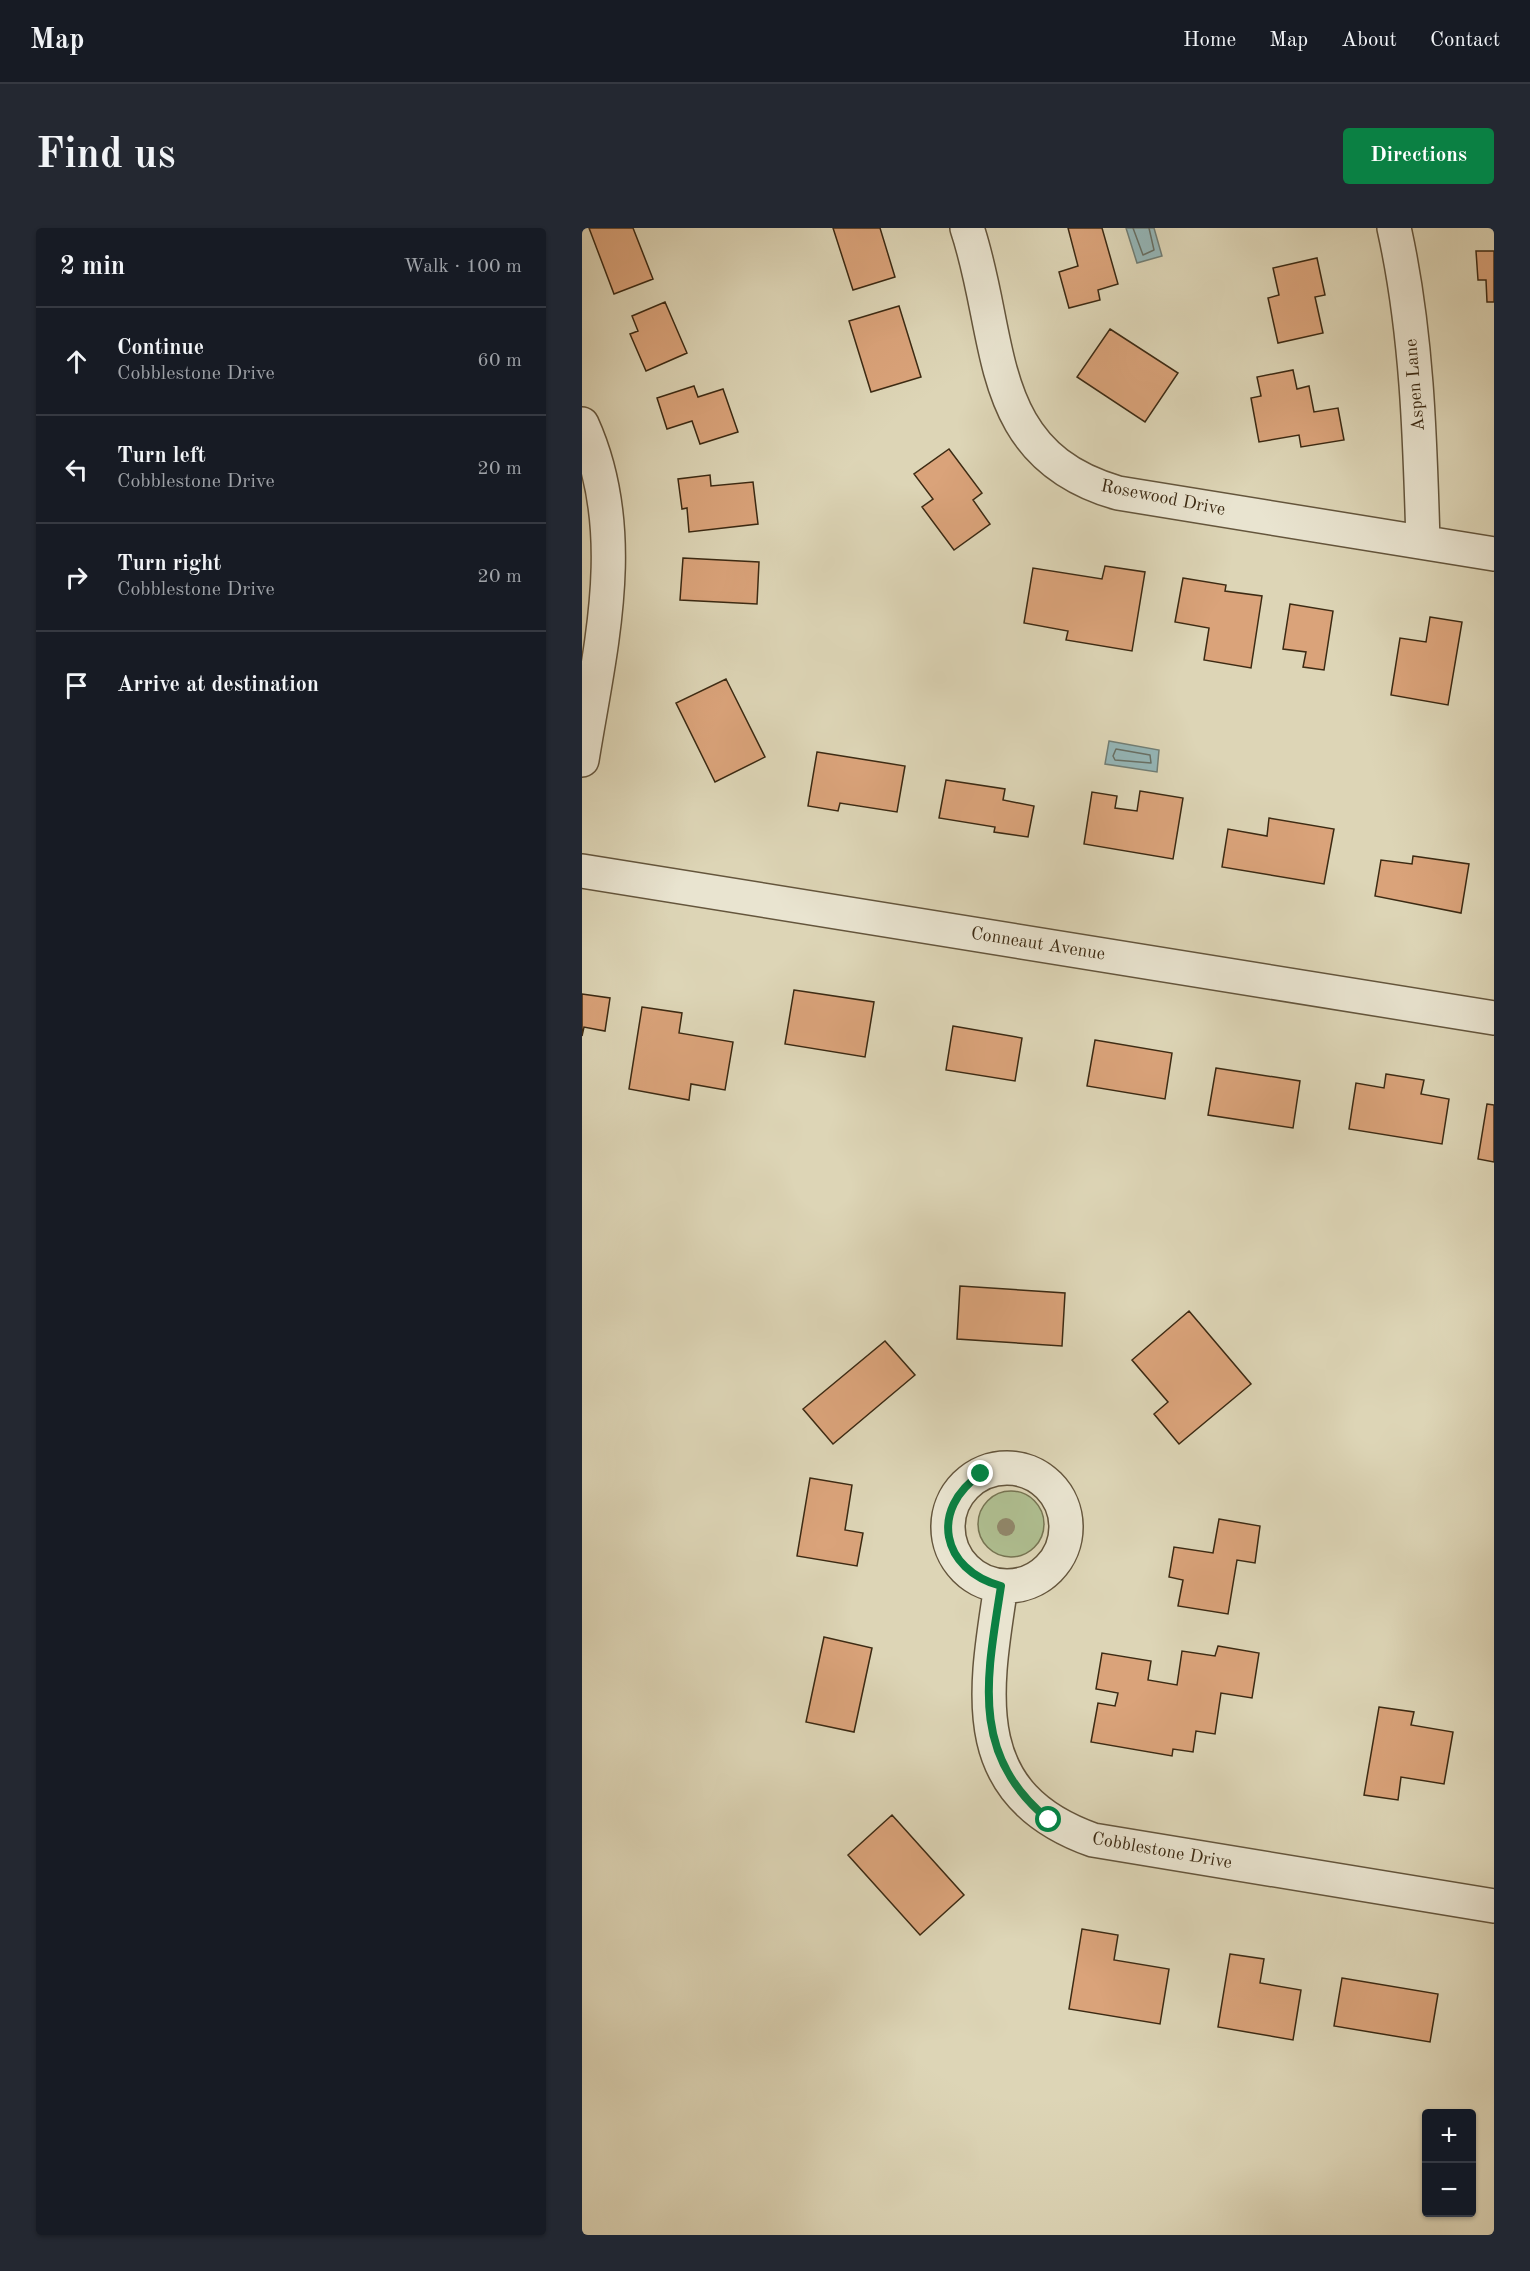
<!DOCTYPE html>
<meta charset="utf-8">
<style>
:root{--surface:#171b24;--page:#242831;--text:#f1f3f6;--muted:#9ea1a6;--line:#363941;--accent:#0b8043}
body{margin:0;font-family:"Old Standard TT",serif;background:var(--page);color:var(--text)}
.controls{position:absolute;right:18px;bottom:18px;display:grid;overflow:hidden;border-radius:6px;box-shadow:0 2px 4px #0004}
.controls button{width:54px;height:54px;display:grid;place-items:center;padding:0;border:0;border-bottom:2px solid var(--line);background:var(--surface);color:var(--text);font:30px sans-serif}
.stop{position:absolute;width:18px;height:18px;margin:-14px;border:4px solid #0b8043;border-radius:50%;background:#fff}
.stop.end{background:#0b8043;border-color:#fff;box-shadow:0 2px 6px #0008}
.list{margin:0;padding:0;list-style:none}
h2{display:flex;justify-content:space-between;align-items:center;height:78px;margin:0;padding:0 24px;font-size:26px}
h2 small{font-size:20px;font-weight:400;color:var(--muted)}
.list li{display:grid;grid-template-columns:39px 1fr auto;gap:18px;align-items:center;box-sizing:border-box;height:108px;padding:0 24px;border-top:2px solid var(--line)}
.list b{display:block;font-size:22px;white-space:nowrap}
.list p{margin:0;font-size:20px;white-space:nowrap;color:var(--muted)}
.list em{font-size:20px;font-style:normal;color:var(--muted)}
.icon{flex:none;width:33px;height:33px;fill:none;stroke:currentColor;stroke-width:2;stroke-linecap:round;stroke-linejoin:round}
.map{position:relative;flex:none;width:912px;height:2007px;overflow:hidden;border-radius:6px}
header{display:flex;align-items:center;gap:36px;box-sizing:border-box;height:84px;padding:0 30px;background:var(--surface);border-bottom:2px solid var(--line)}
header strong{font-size:28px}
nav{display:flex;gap:33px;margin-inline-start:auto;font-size:21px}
.intro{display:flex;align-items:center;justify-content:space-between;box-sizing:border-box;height:144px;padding:0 36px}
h1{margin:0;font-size:42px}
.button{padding:15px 27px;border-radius:6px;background:var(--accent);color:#fff;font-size:21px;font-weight:700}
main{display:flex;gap:36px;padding:0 36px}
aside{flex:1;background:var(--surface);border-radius:6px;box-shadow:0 2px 4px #0004}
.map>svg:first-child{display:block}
.green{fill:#afbe90;stroke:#767452;stroke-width:1.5}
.water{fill:#95b6b7;stroke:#717e75;stroke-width:1.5}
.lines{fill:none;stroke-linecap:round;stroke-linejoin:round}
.shore{stroke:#687065;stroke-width:1.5}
.building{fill:#daa37a;stroke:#3c2a13;stroke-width:1.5}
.minor-casing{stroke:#64553c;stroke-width:36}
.tertiary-casing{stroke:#64553c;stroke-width:36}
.minor{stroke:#e9e4d0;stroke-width:33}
.tertiary{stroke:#e9e4d0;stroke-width:33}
.tree{fill:#91876a}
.route{stroke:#0b8043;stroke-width:8}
.labels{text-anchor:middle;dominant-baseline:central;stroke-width:5;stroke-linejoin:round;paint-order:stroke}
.street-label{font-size:18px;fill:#3c2a13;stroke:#e9e4d0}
</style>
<header>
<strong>Map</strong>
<nav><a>Home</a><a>Map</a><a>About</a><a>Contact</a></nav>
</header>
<div class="intro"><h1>Find us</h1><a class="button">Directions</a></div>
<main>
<aside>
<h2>2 min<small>Walk · 100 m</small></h2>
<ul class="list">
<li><svg class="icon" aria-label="ahead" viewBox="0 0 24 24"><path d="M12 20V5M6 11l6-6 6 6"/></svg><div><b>Continue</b><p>Cobblestone Drive</p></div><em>60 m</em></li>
<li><svg class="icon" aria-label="left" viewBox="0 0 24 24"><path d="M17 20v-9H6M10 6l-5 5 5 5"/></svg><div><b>Turn left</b><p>Cobblestone Drive</p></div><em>20 m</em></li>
<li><svg class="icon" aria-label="right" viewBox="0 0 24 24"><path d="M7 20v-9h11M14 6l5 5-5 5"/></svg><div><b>Turn right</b><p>Cobblestone Drive</p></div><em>20 m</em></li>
<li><svg class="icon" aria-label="arrive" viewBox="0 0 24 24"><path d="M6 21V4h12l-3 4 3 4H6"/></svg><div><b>Arrive at destination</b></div></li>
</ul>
</aside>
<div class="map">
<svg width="912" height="2007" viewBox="0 0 912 2007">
<rect width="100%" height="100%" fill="#ddd5b6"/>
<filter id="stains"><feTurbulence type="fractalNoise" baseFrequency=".00333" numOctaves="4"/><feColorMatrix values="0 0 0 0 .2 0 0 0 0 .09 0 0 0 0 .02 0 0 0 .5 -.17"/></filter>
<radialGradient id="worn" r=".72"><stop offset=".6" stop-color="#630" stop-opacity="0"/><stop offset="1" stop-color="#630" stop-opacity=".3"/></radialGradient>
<path class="green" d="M396 1296a33 33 0 1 1 66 0a33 33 0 1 1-66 0Z"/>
<path class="water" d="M544,0H572L580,28L555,35Z
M527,513L577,522L575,544L523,536Z"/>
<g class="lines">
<path class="shore" d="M551,0L561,27L572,22L567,0
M534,521L568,527L569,535L533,532L531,528Z"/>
</g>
<path class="building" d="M7,0H51L71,51L32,66Z
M251,0H298L313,49L271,62Z
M486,0H520L536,56L516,62L518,72L487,80L477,44L496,38Z
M894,23H912V74H905L904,52H896Z
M735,30L743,67L733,69L741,105L696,115L686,70L697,67L691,40Z
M83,74L105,125L64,143L48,106L56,103L50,88Z
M317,78L339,149L289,164L267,93Z
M528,101L596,145L563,194L495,149Z
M711,142L715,161L727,158L732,184L756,180L762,212L719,219L717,207L677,214L669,170L679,168L675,149Z
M112,158L116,169L141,161L156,204L118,216L110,193L85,201L75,170Z
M367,221L400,265L391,272L408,296L372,322L340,279L351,271L332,246Z
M128,247L129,258L171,254L176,296L107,304L105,280L100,281L96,251Z
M101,330L177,334L175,376L98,372Z
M523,338L563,344L550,423L484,412L486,403L442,395L451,340L520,351Z
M601,350L644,357L643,363L680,368L669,440L622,432L627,400L593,394Z
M708,376L751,383L742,442L721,439L724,424L701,421Z
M848,389L880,394L866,477L809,467L818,410L844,414Z
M144,451L183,529L133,554L94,475Z
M235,524L323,538L315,584L258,575L256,583L226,578Z
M364,552L423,561L421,572L452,578L446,609L412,604L413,599L357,590Z
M558,563L601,570L591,631L502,616L510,564L535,568L533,580L555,583Z
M687,590L752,601L742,656L640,639L646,601L685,608Z
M831,628L887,636L879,685L793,668L799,632L830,636Z
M212,762L292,774L283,829L203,816Z
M0,766L28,770L23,803L2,799L0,808Z
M60,779L100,785L97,805L151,814L143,862L109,856L107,872L47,861Z
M371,798L440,810L433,853L364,842Z
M513,812L590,825L583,871L505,858Z
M634,840L718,853L711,900L626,887Z
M804,846L842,852L839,866L867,871L860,916L767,901L774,855L802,860Z
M905,876L912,877V934L896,931Z
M378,1058L483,1065L480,1118L375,1111Z
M607,1083L669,1156L597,1216L572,1186L586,1174L550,1132Z
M303,1113L333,1147L251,1216L221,1181Z
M228,1250L270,1257L263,1302L281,1305L275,1338L215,1328Z
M637,1291L678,1298L673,1335L655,1332L646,1386L596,1378L601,1352L587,1349L592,1319L631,1325Z
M242,1409L290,1420L272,1504L224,1494Z
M636,1418L677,1425L670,1470L639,1465L633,1506L614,1503L611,1524L591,1521L590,1528L509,1514L516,1475L533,1478L536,1465L514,1461L520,1425L569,1433L566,1452L595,1457L600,1423L633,1428Z
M797,1479L832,1484L829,1497L871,1504L862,1556L819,1549L816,1572L782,1567Z
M310,1587L382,1667L338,1707L266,1627Z
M500,1701L536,1707L532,1732L587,1741L578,1796L487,1781Z
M648,1726L682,1731L678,1755L719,1762L711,1812L636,1799Z
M760,1750L856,1766L848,1814L752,1798Z"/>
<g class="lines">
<g class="minor-casing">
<path id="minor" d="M385,0C422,110 400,226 536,265L912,326
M812,0C835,103 838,209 841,314
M0,196C49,304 18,420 0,532
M366 1299a59 59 0 1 1 118 0a59 59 0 1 1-118 0Z
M419,1358C402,1467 384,1567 511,1612L912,1678"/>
</g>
<g class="tertiary-casing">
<path id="tertiary" d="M0,643L912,790"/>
</g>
<use href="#minor" class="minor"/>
<use href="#tertiary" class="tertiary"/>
</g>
<circle class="tree" cx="424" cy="1299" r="9"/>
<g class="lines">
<path class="route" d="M399,1246C347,1281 359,1342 419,1358C405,1449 387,1527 467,1592"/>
</g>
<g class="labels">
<g class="street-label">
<text transform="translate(833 157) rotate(-95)">Aspen Lane</text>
<text transform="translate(581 270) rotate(11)">Rosewood Drive</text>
<text transform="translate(456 716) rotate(9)">Conneaut Avenue</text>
<text transform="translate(580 1623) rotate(10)">Cobblestone Drive</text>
</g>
</g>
<rect width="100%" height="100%" filter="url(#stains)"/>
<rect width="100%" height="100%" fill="url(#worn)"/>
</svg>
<div class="controls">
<button>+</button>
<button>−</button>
</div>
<div class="stop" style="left:467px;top:1592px"></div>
<div class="stop end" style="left:399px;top:1246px"></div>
</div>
</main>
